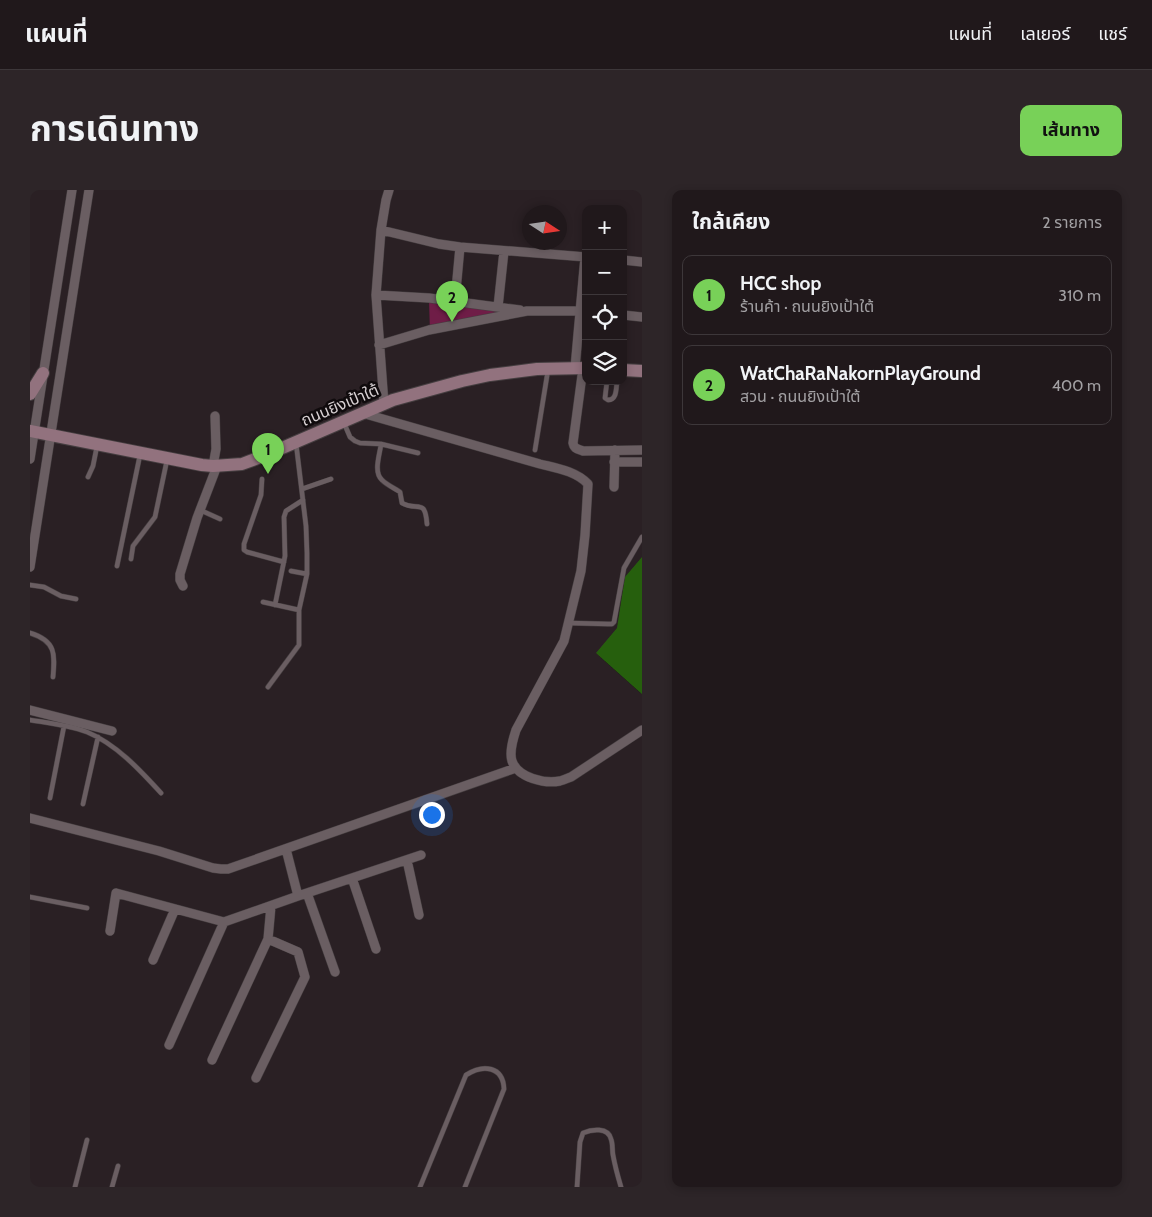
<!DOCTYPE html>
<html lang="th">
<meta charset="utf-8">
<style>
:root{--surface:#20181b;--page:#2d2528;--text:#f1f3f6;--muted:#a2a0a3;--line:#3d373a;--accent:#78d158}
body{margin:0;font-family:Cabin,"Noto Sans Thai",sans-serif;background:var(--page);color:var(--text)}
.controls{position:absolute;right:15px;top:15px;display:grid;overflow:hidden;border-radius:10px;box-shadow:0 2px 8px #0003}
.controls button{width:45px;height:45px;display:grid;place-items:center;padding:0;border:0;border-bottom:1px solid var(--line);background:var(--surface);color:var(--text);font:25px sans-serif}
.compass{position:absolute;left:492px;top:15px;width:45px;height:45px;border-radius:50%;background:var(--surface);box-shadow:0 2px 8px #0003;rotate:102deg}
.you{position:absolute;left:401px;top:624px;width:18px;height:18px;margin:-12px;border:4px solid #fff;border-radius:50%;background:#1a73e8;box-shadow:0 0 0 8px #1a73e833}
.badge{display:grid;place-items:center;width:32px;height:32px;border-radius:50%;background:var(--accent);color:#111;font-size:16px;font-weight:700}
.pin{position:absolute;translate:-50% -41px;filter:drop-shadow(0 1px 2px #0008)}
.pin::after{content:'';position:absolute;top:26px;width:18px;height:15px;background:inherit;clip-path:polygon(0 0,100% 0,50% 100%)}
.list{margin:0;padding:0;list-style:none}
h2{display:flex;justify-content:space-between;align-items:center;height:65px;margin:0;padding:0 20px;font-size:21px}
h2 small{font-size:16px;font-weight:400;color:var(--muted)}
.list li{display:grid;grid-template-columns:32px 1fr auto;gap:15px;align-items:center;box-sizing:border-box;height:80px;margin:0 10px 10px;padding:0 10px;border:1px solid var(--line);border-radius:10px}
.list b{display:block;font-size:19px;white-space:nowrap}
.list p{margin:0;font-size:16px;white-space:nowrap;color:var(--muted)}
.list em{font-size:16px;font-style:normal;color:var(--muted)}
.icon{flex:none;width:28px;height:28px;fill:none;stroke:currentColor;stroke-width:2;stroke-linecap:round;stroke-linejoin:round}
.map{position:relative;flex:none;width:612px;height:997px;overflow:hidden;border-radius:10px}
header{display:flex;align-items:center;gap:30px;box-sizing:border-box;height:70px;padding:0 25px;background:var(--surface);border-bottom:1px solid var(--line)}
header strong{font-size:24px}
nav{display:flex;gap:28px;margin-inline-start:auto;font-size:18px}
.intro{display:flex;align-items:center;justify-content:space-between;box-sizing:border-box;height:120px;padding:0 30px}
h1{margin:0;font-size:35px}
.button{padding:12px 22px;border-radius:10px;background:var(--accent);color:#111;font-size:18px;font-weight:700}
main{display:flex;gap:30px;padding:0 30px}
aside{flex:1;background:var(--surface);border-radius:10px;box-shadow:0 2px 8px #0003}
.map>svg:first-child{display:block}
.green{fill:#6f1d47}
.building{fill:#275f0e;filter:url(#shadow)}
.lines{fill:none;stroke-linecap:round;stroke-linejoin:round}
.lane-casing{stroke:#453e40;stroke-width:5.5}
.street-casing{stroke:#453e40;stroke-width:10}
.secondary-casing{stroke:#453e40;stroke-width:14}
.lane{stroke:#6a5e62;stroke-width:4.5}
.street{stroke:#6a5e62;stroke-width:9}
.secondary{stroke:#92727e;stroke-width:12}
.labels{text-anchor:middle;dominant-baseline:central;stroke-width:5;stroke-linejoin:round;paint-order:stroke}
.street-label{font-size:16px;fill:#d8d1d3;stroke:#100b0d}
</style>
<header>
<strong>แผนที่</strong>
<nav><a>แผนที่</a><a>เลเยอร์</a><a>แชร์</a></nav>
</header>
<div class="intro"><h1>การเดินทาง</h1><a class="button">เส้นทาง</a></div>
<main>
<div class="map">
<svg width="612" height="997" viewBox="0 0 612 997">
<defs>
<filter id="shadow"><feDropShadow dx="3" dy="3" stdDeviation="0" flood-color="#0009"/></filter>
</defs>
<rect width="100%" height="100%" fill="#2a2024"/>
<path class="green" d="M399,111L488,121L400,143Z"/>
<path class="building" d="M612,367V504L566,463L587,438L595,387Z"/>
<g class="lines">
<g class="lane-casing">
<path id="lane" d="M577,191L575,208L578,210C587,210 586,199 587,191
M314,233L320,247L325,251L330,253L351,254L388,263
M351,254C350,264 343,282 352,290C357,295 364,298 370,302L372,313C387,322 395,307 397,334
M505,260L518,180
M58,287L63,276L67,256
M232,289L231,305L214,354V360L217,362L254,372
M272,299L301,289
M170,320L190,329
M101,369L103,356L125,327L137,270
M87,376L110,265
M261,381L277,384
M0,395L14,397L31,406L46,409
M233,412L269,420
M245,415L255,366L254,327L256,321L273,310
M539,433L578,434H582L584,432L594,378L612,347
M0,443C26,451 25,464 23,487
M238,497L269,455V420L277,384V363L276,336L266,253
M0,530C19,533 39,535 57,542C86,554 110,580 131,603
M20,608L34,536
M53,614L68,547
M0,707L57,718
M45,997L57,950
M82,997L88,976
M390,997L436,885C453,874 473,876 474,899L435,997
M547,997L550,952L553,943C562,939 578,937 581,949C583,954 582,960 583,965C585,976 588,987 591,997"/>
</g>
<g class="street-casing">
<path id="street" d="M351,40L409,54L430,57L556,67
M593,70L612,72
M346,105L399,108L490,120
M425,111L430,57
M468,117L474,61
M593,125L612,127
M349,155L399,140L497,121H556
M545,178L555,67
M553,178L543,253C544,259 548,259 553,261L612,260
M354,214L346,105L351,40L356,10L359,0
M332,223L510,274C526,278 546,281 558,294L555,345L551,381L534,451L486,540C483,549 479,562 482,571C488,588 515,594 530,591C534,590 538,588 541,587L612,540
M0,269L42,0
M584,272H612
M183,276L186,259L185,226
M584,297L585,260
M0,377L59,0
M153,396L150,390V384L167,328L187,276
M0,520L82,541
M0,628L129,661L183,678L191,679H198L486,578
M256,659L268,706L391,665
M377,670L389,725
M322,688L346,759
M277,703L305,782
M80,741L86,703L194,732L268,706
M123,770L145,719
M139,855L194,732
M182,870L238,749
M226,888L275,787L268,762L238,749L241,716"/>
</g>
<g class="secondary-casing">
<path id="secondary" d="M593,180L612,181
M0,204L13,183
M0,241L172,275L183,276L212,274L236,265L363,210L432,191L460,185L507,179L556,178"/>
</g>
<use href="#lane" class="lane"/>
<use href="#street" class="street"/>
<use href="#secondary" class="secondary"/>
</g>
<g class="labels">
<g class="street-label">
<text transform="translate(310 215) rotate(-23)">ถนนยิงเป้าใต้</text>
</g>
</g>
</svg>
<div class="controls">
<button>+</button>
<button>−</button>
<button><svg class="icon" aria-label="locate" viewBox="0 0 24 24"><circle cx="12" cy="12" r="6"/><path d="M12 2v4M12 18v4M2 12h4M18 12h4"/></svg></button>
<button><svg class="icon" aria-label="layers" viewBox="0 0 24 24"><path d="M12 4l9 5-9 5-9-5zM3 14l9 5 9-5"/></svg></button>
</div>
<svg class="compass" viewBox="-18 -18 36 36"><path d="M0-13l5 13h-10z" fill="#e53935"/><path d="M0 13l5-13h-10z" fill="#a2a0a3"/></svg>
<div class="you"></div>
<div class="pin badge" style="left:238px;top:284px">1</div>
<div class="pin badge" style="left:422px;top:132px">2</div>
</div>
<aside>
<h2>ใกล้เคียง<small>2 รายการ</small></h2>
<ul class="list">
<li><span class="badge">1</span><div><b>HCC shop</b><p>ร้านค้า · ถนนยิงเป้าใต้</p></div><em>310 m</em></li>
<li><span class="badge">2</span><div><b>WatChaRaNakornPlayGround</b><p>สวน · ถนนยิงเป้าใต้</p></div><em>400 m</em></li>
</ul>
</aside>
</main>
